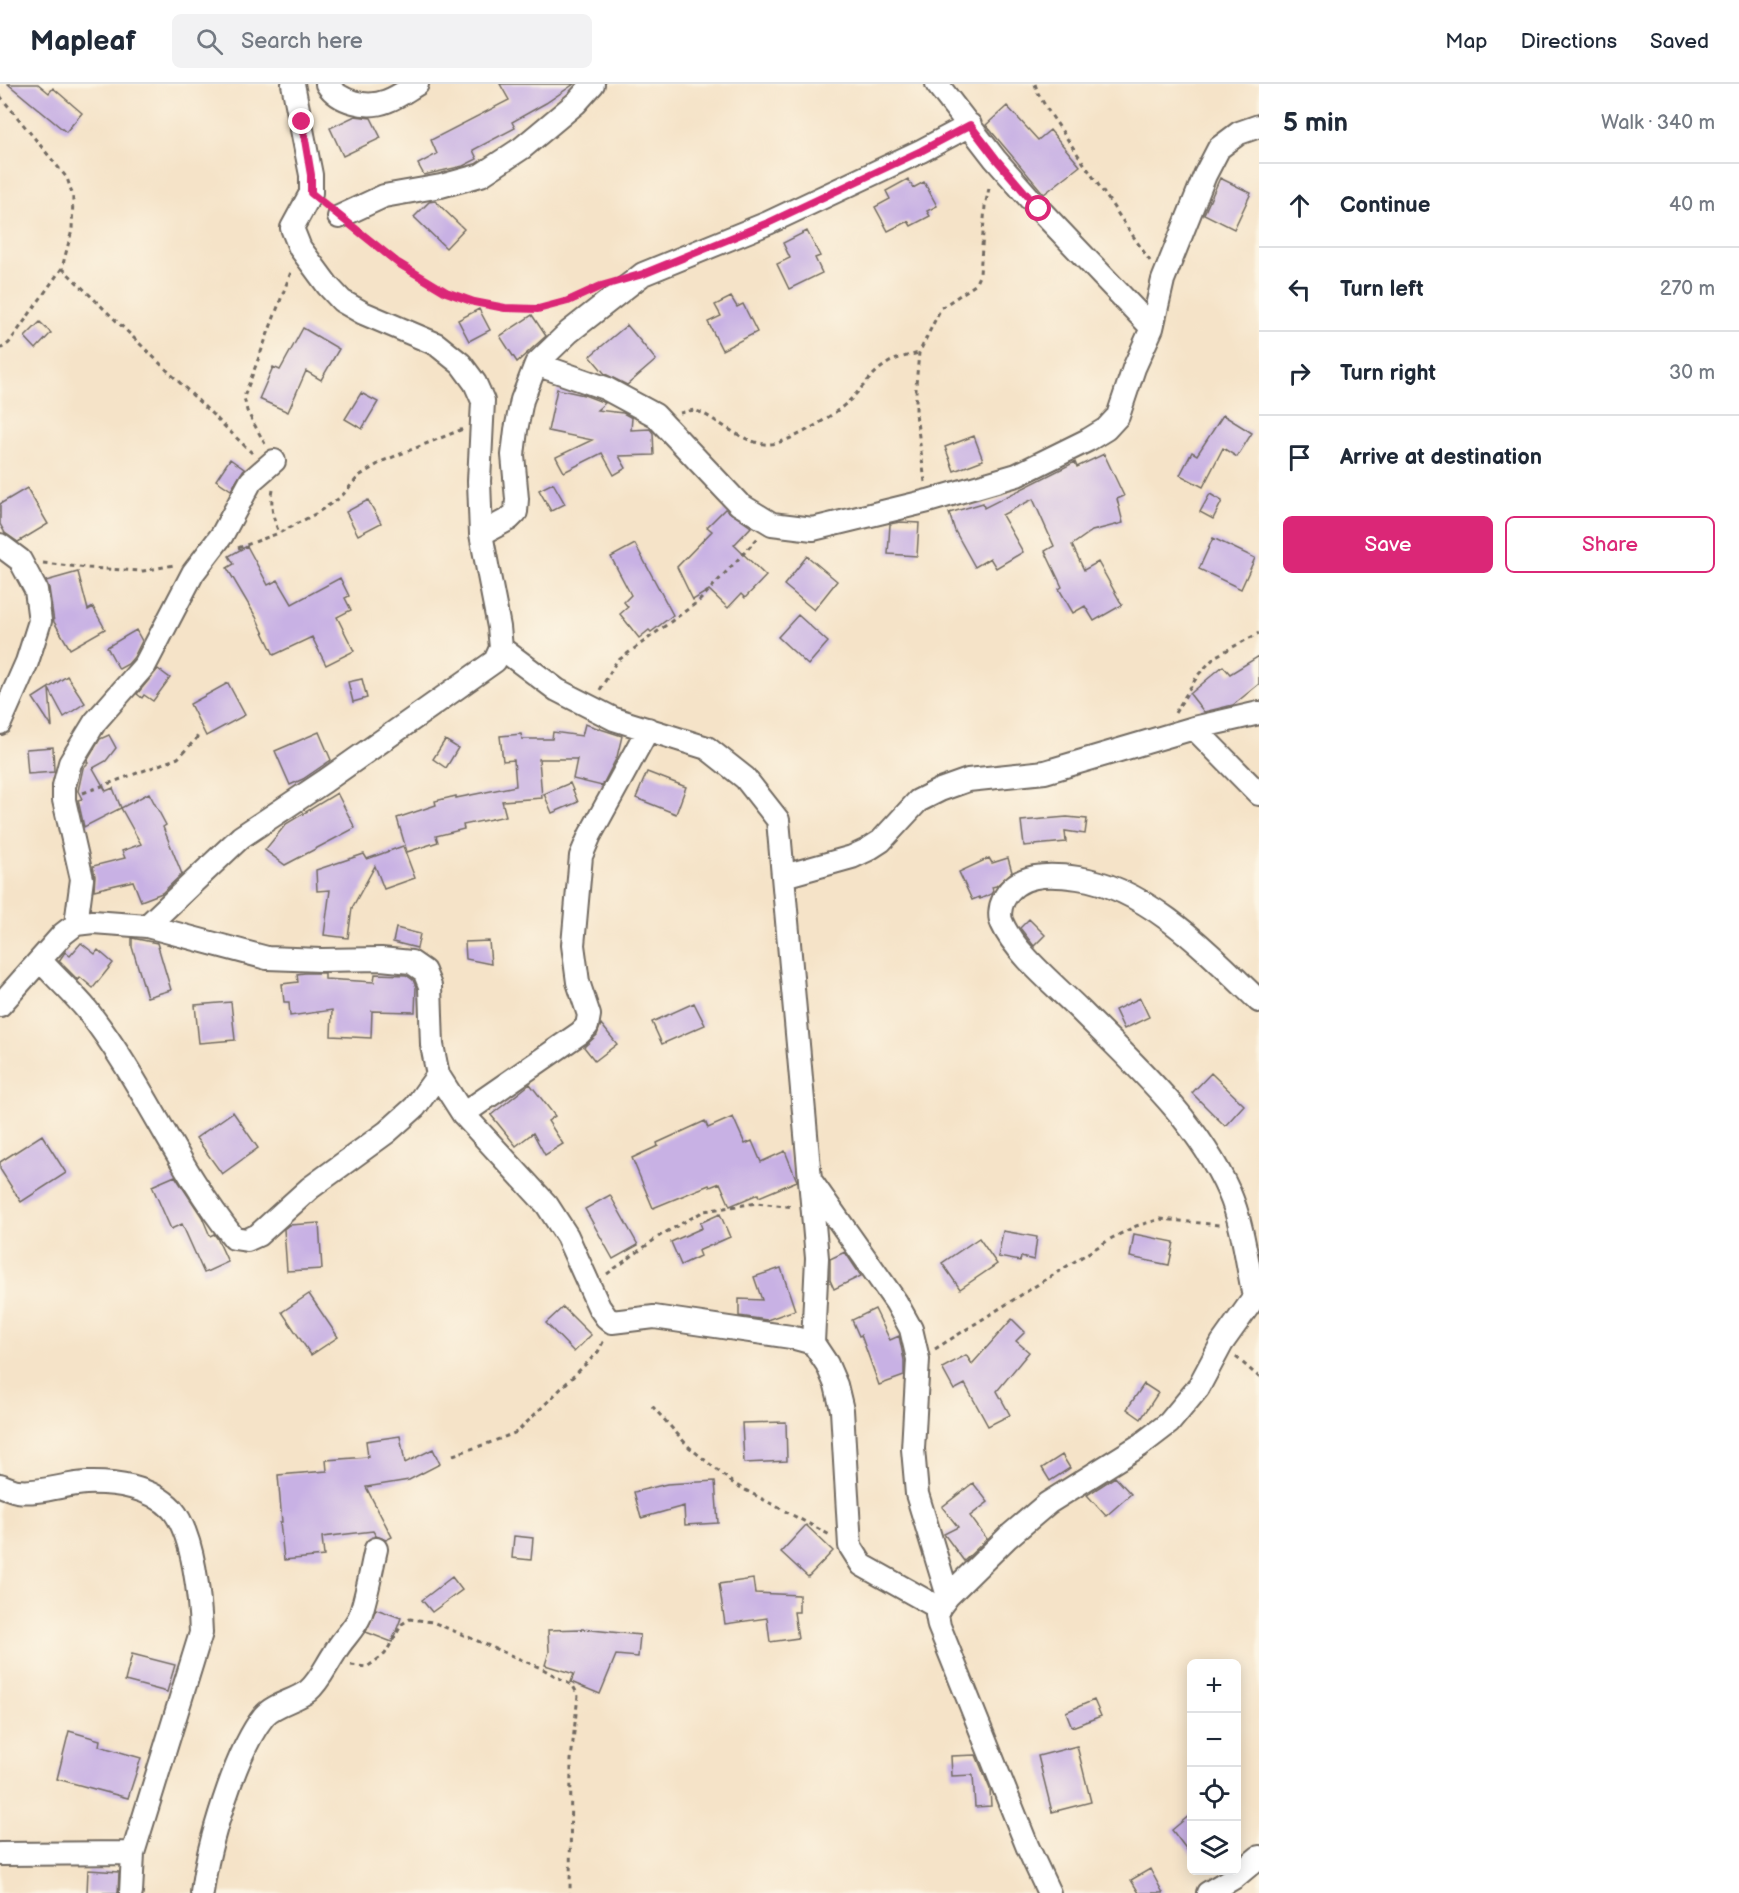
<!DOCTYPE html>
<meta charset="utf-8">
<style>
:root{--surface:#fff;--page:#f2f2f3;--text:#1f2937;--muted:#747a83;--line:#e0e1e3;--accent:#db2777}
body{margin:0;font-family:"Balsamiq Sans",sans-serif;background:var(--page);color:var(--text)}
.controls{position:absolute;right:18px;bottom:18px;display:grid;overflow:hidden;border-radius:9px;box-shadow:0 3px 15px #0003}
.controls button{width:54px;height:54px;display:grid;place-items:center;padding:0;border:0;border-bottom:2px solid var(--line);background:var(--surface);color:var(--text);font:30px sans-serif}
.stop{position:absolute;width:18px;height:18px;margin:-14px;border:4px solid #db2777;border-radius:50%;background:#fff}
.stop.end{background:#db2777;border-color:#fff;box-shadow:0 2px 6px #0008}
.list{margin:0;padding:0;list-style:none}
h2{display:flex;justify-content:space-between;align-items:center;height:78px;margin:0;padding:0 24px;font-size:26px}
h2 small{font-size:20px;font-weight:400;color:var(--muted)}
.list li{display:grid;grid-template-columns:39px 1fr auto;gap:18px;align-items:center;box-sizing:border-box;height:84px;padding:0 24px;border-top:2px solid var(--line)}
.list b{display:block;font-size:22px;white-space:nowrap}
.list em{font-size:20px;font-style:normal;color:var(--muted)}
.actions{display:flex;gap:12px;padding:18px 24px}
.actions a{flex:1;padding:14px 0;border:2px solid var(--accent);border-radius:9px;text-align:center;font-size:21px;color:var(--accent)}
.actions .main{background:var(--accent);color:#fff}
.icon{flex:none;width:33px;height:33px;fill:none;stroke:currentColor;stroke-width:2;stroke-linecap:round;stroke-linejoin:round}
.map{position:relative;flex:none;width:1259px;height:1809px;overflow:hidden}
header{display:flex;align-items:center;gap:36px;box-sizing:border-box;height:84px;padding:0 30px;background:var(--surface);border-bottom:2px solid var(--line)}
header strong{font-size:28px}
nav{display:flex;gap:33px;margin-inline-start:auto;font-size:21px}
.search{width:420px;height:54px;background:var(--page);display:flex;align-items:center;gap:15px;box-sizing:border-box;padding:0 21px;border-radius:9px;color:var(--muted);font-size:22px}
main{display:flex}
aside{flex:1;background:var(--surface)}
.map>svg:first-child{display:block}
.building{fill:#c8b1e4}
.lines{fill:none;stroke-linecap:round;stroke-linejoin:round}
.minor-casing{stroke:#726b62;stroke-width:26}
.path{stroke:#726b62;stroke-width:3;stroke-dasharray:4.5 4.5;stroke-linecap:butt}
.minor{stroke:#fff;stroke-width:22}
.route{stroke:#db2777;stroke-width:8}
</style>
<header>
<strong>Mapleaf</strong>
<div class="search"><svg class="icon" aria-label="search" viewBox="0 0 24 24"><circle cx="10" cy="10" r="6"/><path d="M15 15l6 6"/></svg>Search here</div>
<nav><a>Map</a><a>Directions</a><a>Saved</a></nav>
</header>
<main>
<div class="map">
<svg width="1259" height="1809" viewBox="0 0 1259 1809">
<rect width="100%" height="100%" fill="#fcf5e5"/>
<filter id="ink" filterUnits="userSpaceOnUse"><feTurbulence type="fractalNoise" baseFrequency=".0167" numOctaves="2"/><feDisplacementMap in="SourceGraphic" scale="12" xChannelSelector="R" yChannelSelector="G"/><feConvolveMatrix kernelMatrix="1 2 1 2 8 2 1 2 1" color-interpolation-filters="sRGB"/></filter>
<filter id="wash" filterUnits="userSpaceOnUse"><feTurbulence type="fractalNoise" baseFrequency=".008" numOctaves="4" result="noise"/><feDisplacementMap in="SourceGraphic" scale="24" xChannelSelector="R" yChannelSelector="G"/><feGaussianBlur stdDeviation="1.35" result="paint"/><feColorMatrix in="noise" values="0 0 0 0 0 0 0 0 0 0 0 0 0 0 0 0 0 1.4 0 .05"/><feComposite in="paint" operator="in"/></filter>
<g filter="url(#wash)">
<rect width="100%" height="100%" fill="#f5e3c8"/>
<g id="blocks">
<path class="building" d="M8,0H38L49,9L53,4L82,29L66,48Z
M500,0H574L546,19L512,38L515,44L473,66L477,75L463,82L424,91L418,80L437,70L431,56L509,16Z
M1007,22L1038,56L1050,46L1080,82L1044,110L986,41Z
M355,32L371,34L381,54L343,72L330,44Z
M1220,94L1251,109L1234,145L1204,130Z
M908,95L913,104L924,98L937,122L927,127L930,132L911,142L908,137L888,147L875,123L890,115L886,107Z
M435,117L464,145L446,164L414,133L429,118Z
M807,147L820,172L815,174L822,189L789,205L777,180L790,174L783,159Z
M731,213L737,223L743,220L757,248L722,266L708,238L721,232L715,221Z
M479,225L490,246L469,257L458,236Z
M532,231L546,252L517,278L500,252Z
M40,238L51,249L36,265L25,253Z
M627,241L656,276L627,301L605,290L590,272Z
M303,244L339,265L321,296L306,287L288,328L259,315L273,283L280,286Z
M557,305L584,311L605,319L597,326L623,329L632,334L631,346L650,345L653,349L654,371L619,372L626,384L614,391L602,369L564,388L556,373L592,356L548,347Z
M361,309L378,318L362,345L345,335Z
M1223,331L1252,349L1237,373L1223,364L1203,403L1180,391L1192,368L1197,371Z
M974,352L983,376L954,387L945,363Z
M1104,370L1124,412L1117,415L1123,439L1092,447L1072,461L1084,486L1098,478L1122,521L1094,537L1085,522L1073,529L1059,505L1062,503L1045,467L1054,462L1033,415L1002,431L1023,468L996,484L990,474L975,483L955,447L949,429L983,419L984,424L1075,378L1077,383Z
M230,375L244,385L231,406L216,396Z
M553,399L565,420L551,427L539,406Z
M27,404L48,440L18,458L5,449L0,440V420Z
M1210,410L1222,417L1213,435L1200,428Z
M368,416L381,439L358,451L346,428Z
M725,425L751,443L734,461L766,492L745,514L741,510L728,524L709,506L693,516L677,483L712,447L707,443Z
M900,438L919,439L917,472L888,470L890,440Z
M1213,454L1255,474L1241,505L1199,485Z
M635,460L673,531L651,548L649,546L639,554L620,530L628,523L624,518L631,511L611,473Z
M247,462L268,501L278,496L292,520L340,494L349,512L345,514L351,526L337,533L354,567L326,581L312,553L274,571L256,533L227,484L234,480L229,472Z
M807,472L837,497L814,526L784,501Z
M78,488L88,526L93,523L105,545L70,565L54,538L49,504L46,497Z
M798,531L828,558L808,581L778,553Z
M136,546L142,557L134,573L128,580L119,585L107,563Z
M1259,572V600L1233,621L1204,628L1190,610L1223,582L1230,590Z
M158,585L170,594L153,617L144,611L142,614L137,610Z
M67,592L85,619L64,633L49,605L52,643L33,614Z
M362,595L367,614L353,618L348,598Z
M228,599L245,631L206,652L190,620Z
M585,640L622,652L617,673L602,702L573,695L577,675H539L542,714L502,717L506,732L463,741L464,745L436,752L438,758L407,768L397,734L436,721L435,717L456,712V714L516,702L514,676L503,677L500,652L521,650L522,655H552L553,648L582,652Z
M319,648L331,676L303,695L290,701L275,667Z
M109,651L116,664L106,677L93,684L106,707L113,704L121,724L84,743L78,716L82,715L78,707L83,684L88,679L87,677L100,655Z
M445,656L458,664L446,684L433,675Z
M53,663L54,688L28,690L26,665Z
M647,688L686,703L676,730L636,714Z
M570,699L578,718L552,729L544,710Z
M149,709L166,741L163,743L182,790L162,809L141,817L133,797L94,806L95,792L93,782L125,774L122,767L141,760L121,724Z
M337,709L355,744L285,781L265,766L286,740Z
M1067,733L1087,735L1085,750L1065,747L1066,758L1024,762L1021,737Z
M403,762L415,794L384,805L375,782L352,824L348,854L324,851L330,806L317,807L316,786L364,770L367,775Z
M989,774L992,779L1008,774L1012,788L996,802L992,803L993,807L991,810L980,815L979,813L972,816L959,788Z
M1029,835L1045,851L1034,862L1020,844Z
M396,844L420,850L417,864L393,858Z
M132,854L157,859L171,906L147,913L132,863Z
M489,857L491,880L466,875L465,858Z
M81,859L95,870L98,866L113,879L93,904L80,893L78,896L59,877L65,868L70,872Z
M305,889H325V895L374,898L375,890L406,891L413,896L416,903L415,928L372,927L371,954L331,952L332,926L290,932L289,918H284L282,900L298,898L297,890Z
M1140,914L1149,933L1124,945L1115,926Z
M231,918L235,956L199,959L195,921Z
M694,919L705,941L662,960L652,938Z
M601,940L617,960L595,977L584,963L597,951Z
M1211,989L1244,1021L1225,1042L1192,1009Z
M530,1000L555,1032L548,1037L563,1060L545,1071L533,1049L516,1062L491,1031Z
M233,1028L258,1064L222,1090L196,1054Z
M733,1033L745,1060L752,1057L761,1078L785,1067L797,1097L759,1113L758,1110L730,1122L720,1099L710,1103L709,1101L653,1124L632,1074L658,1062L657,1059L705,1037L708,1044Z
M42,1051L66,1089L21,1118L0,1085V1078Z
M175,1092L202,1133L210,1152L214,1150L217,1154L228,1178L204,1189L182,1140L171,1145L152,1102Z
M610,1111L638,1161L613,1175L585,1125Z
M720,1130L730,1153L698,1167L700,1172L681,1181L671,1158L702,1144L700,1139Z
M319,1139L322,1185L287,1187L284,1145L289,1141Z
M1003,1147L1037,1153L1034,1176L1021,1173L1020,1177L998,1173Z
M1134,1150L1174,1158L1169,1181L1130,1173Z
M979,1154L997,1180L960,1205L942,1179Z
M845,1168L861,1192L834,1205L830,1196V1175Z
M781,1184L795,1226L767,1236L739,1232V1215L762,1216L754,1193Z
M309,1210L338,1253L311,1271L282,1228Z
M563,1223L591,1251L574,1268L546,1239Z
M875,1225L890,1256L899,1252L904,1276V1292L879,1301L861,1251L859,1252L852,1236Z
M1012,1235L1025,1248L1016,1257L1029,1268L997,1307L1010,1331L988,1342L965,1300L954,1306L942,1284L966,1271L972,1280Z
M1144,1300L1158,1309L1141,1335L1127,1325Z
M786,1338L787,1377L744,1379L742,1339Z
M400,1352L405,1379L433,1365L440,1380L409,1396L366,1403L392,1453L386,1456L376,1452L373,1447L322,1453L324,1472L284,1476L280,1438H282L278,1391L327,1387L326,1376L368,1373L366,1357Z
M1062,1371L1070,1384L1050,1397L1042,1384Z
M1115,1393L1131,1410L1106,1432L1087,1411Z
M715,1397L718,1439L685,1441L684,1422L641,1434L634,1408L667,1400Z
M973,1399L988,1418L970,1432L987,1455L964,1477L944,1450L958,1443L942,1423Z
M806,1441L833,1467L808,1493L781,1468Z
M514,1452L533,1454L531,1476L512,1474Z
M452,1493L462,1506L432,1528L422,1516Z
M753,1495L755,1509L799,1511V1528H794L798,1554L770,1558L767,1534L725,1540L719,1500Z
M376,1525L401,1534L392,1558L366,1548Z
M582,1545L640,1551L638,1573L616,1571L600,1610L571,1598L574,1590L545,1581L549,1568L548,1546Z
M132,1570L175,1581L167,1608L125,1597Z
M1094,1616L1101,1632L1072,1643L1066,1628Z
M69,1647L100,1656L99,1662L141,1674L128,1714L57,1695Z
M1077,1662L1091,1718L1052,1728L1038,1672Z
M976,1671L990,1705L991,1722L975,1723L973,1691L952,1692L951,1672Z
M1191,1730V1771L1172,1746Z
M1150,1785L1163,1809H1139L1131,1796Z
M88,1786L119,1788L118,1809H87Z"/>
</g>
</g>
<g filter="url(#ink)">
<use href="#blocks" fill-opacity="0" stroke="#726b62" stroke-width="1.5"/>
<g class="lines">
<g class="minor-casing">
<path id="minor" d="M327,0C339,18 367,25 387,17C398,13 407,6 417,0
M937,0L995,75L1039,125L1152,244
M339,133L384,112L441,102L481,91L522,64L576,19L593,0
M536,280L605,304L655,331L739,420L772,440L813,445L928,417L1017,391L1088,356L1106,345L1118,332L1134,284L1152,244L1163,196L1205,91L1219,64L1239,49L1259,42
M481,450L509,435L516,428L517,415L513,371L516,346L522,316L536,280L569,248L643,190L768,139L921,67L970,41
M0,461L20,476L36,506L40,537L27,578L0,639
M501,564L557,606L614,635L707,664L745,694L778,736L817,1174L813,1259
M1194,644L1259,710
M784,792L852,773L867,766L881,757L918,717L940,706L968,696L1045,688L1194,644L1259,629
M76,840L82,795L64,716V702L70,679L95,638L145,581L193,489L222,451L251,397L274,377
M147,842L241,753L325,697L495,577L501,564L499,543L481,450L479,397L483,317L475,299L461,280L436,260L363,229L342,217L328,202L300,164L292,144L311,109V91L293,0
M40,876C55,893 73,909 87,926C143,997 177,1084 234,1154L247,1156L258,1151L310,1104L387,1048L415,1023L438,991
M0,921L63,850L76,840L93,838L147,842L267,874L321,876L381,875L411,878L424,887L430,902L432,961L438,991L463,1030L547,1121L567,1152L599,1223L606,1233L612,1238L654,1233L791,1253L813,1259L827,1280L836,1301L842,1326L850,1462L862,1481L939,1524
M463,1030L580,949L587,942L589,931L578,898L573,861L581,772L590,751L648,645
M813,1100L896,1218L911,1245L918,1275L913,1365L917,1410L948,1512
M1254,1213C1247,1179 1243,1140 1229,1108C1197,1036 1135,981 1080,926C1057,903 1015,869 1002,839C999,833 1000,823 1003,817C1016,788 1050,790 1078,794C1148,804 1210,870 1259,917
M0,1401C5,1403 12,1406 17,1407C40,1410 64,1400 86,1399C115,1398 151,1403 172,1425C194,1450 200,1517 201,1549L133,1769L131,1809
M0,1770L133,1769
M202,1809C207,1764 235,1668 264,1632C274,1620 295,1617 308,1607C319,1598 326,1582 334,1570C341,1556 354,1546 360,1532C367,1511 371,1487 376,1465
M1049,1809L1028,1764L939,1542L937,1531L939,1524L948,1512L1008,1453L1048,1419L1139,1362L1169,1339L1198,1304L1222,1259L1259,1207
M1208,1809L1235,1793L1259,1773"/>
</g>
<path class="path" d="M1035,0L1038,9L1047,25L1150,177
M0,12L67,94L73,112L72,146L62,184L9,259L0,265
M357,146C424,199 492,250 581,211
M62,184L252,369
M680,329L694,326L702,329C721,339 742,357 764,360C786,363 833,332 849,317C861,306 871,290 885,281C894,274 908,272 919,269
M265,360L247,327L244,313L291,188
M925,398L916,330V301L919,269L941,224L975,201L980,190L985,122L990,100
M273,406C270,422 273,434 279,449
M238,464L279,449L317,429L341,413L359,392L383,377L463,345
M43,479L88,484L143,487L174,481
M600,606L616,578L699,517L758,454
M1175,629L1198,591L1216,572L1259,549
M83,709L178,674L196,655L199,649
M607,1190L661,1151L704,1127L757,1119L794,1123
M935,1265L1112,1154L1136,1142L1161,1135L1219,1141
M1236,1273L1259,1293
M652,1322L689,1363L734,1400L830,1451
M453,1371L489,1359L517,1348L598,1268L604,1256
M351,1581L367,1583L385,1570L402,1540L410,1535L433,1538L543,1585L573,1602L578,1611L571,1676L570,1809"/>
<use href="#minor" class="minor"/>
</g>
</g>
<g class="lines" filter="url(#ink)">
<path class="route" d="M302,38L311,91V109L398,179L446,208L474,218L505,224L538,225L568,217L601,202L643,190L768,139L921,67L970,41L996,75L1039,125"/>
</g>
</svg>
<div class="controls">
<button>+</button>
<button>−</button>
<button><svg class="icon" aria-label="locate" viewBox="0 0 24 24"><circle cx="12" cy="12" r="6"/><path d="M12 2v4M12 18v4M2 12h4M18 12h4"/></svg></button>
<button><svg class="icon" aria-label="layers" viewBox="0 0 24 24"><path d="M12 4l9 5-9 5-9-5zM3 14l9 5 9-5"/></svg></button>
</div>
<div class="stop" style="left:1039px;top:125px"></div>
<div class="stop end" style="left:302px;top:38px"></div>
</div>
<aside>
<h2>5 min<small>Walk · 340 m</small></h2>
<ul class="list">
<li><svg class="icon" aria-label="ahead" viewBox="0 0 24 24"><path d="M12 20V5M6 11l6-6 6 6"/></svg><div><b>Continue</b></div><em>40 m</em></li>
<li><svg class="icon" aria-label="left" viewBox="0 0 24 24"><path d="M17 20v-9H6M10 6l-5 5 5 5"/></svg><div><b>Turn left</b></div><em>270 m</em></li>
<li><svg class="icon" aria-label="right" viewBox="0 0 24 24"><path d="M7 20v-9h11M14 6l5 5-5 5"/></svg><div><b>Turn right</b></div><em>30 m</em></li>
<li><svg class="icon" aria-label="arrive" viewBox="0 0 24 24"><path d="M6 21V4h12l-3 4 3 4H6"/></svg><div><b>Arrive at destination</b></div></li>
</ul>
<div class="actions"><a class="main">Save</a><a>Share</a></div>
</aside>
</main>
